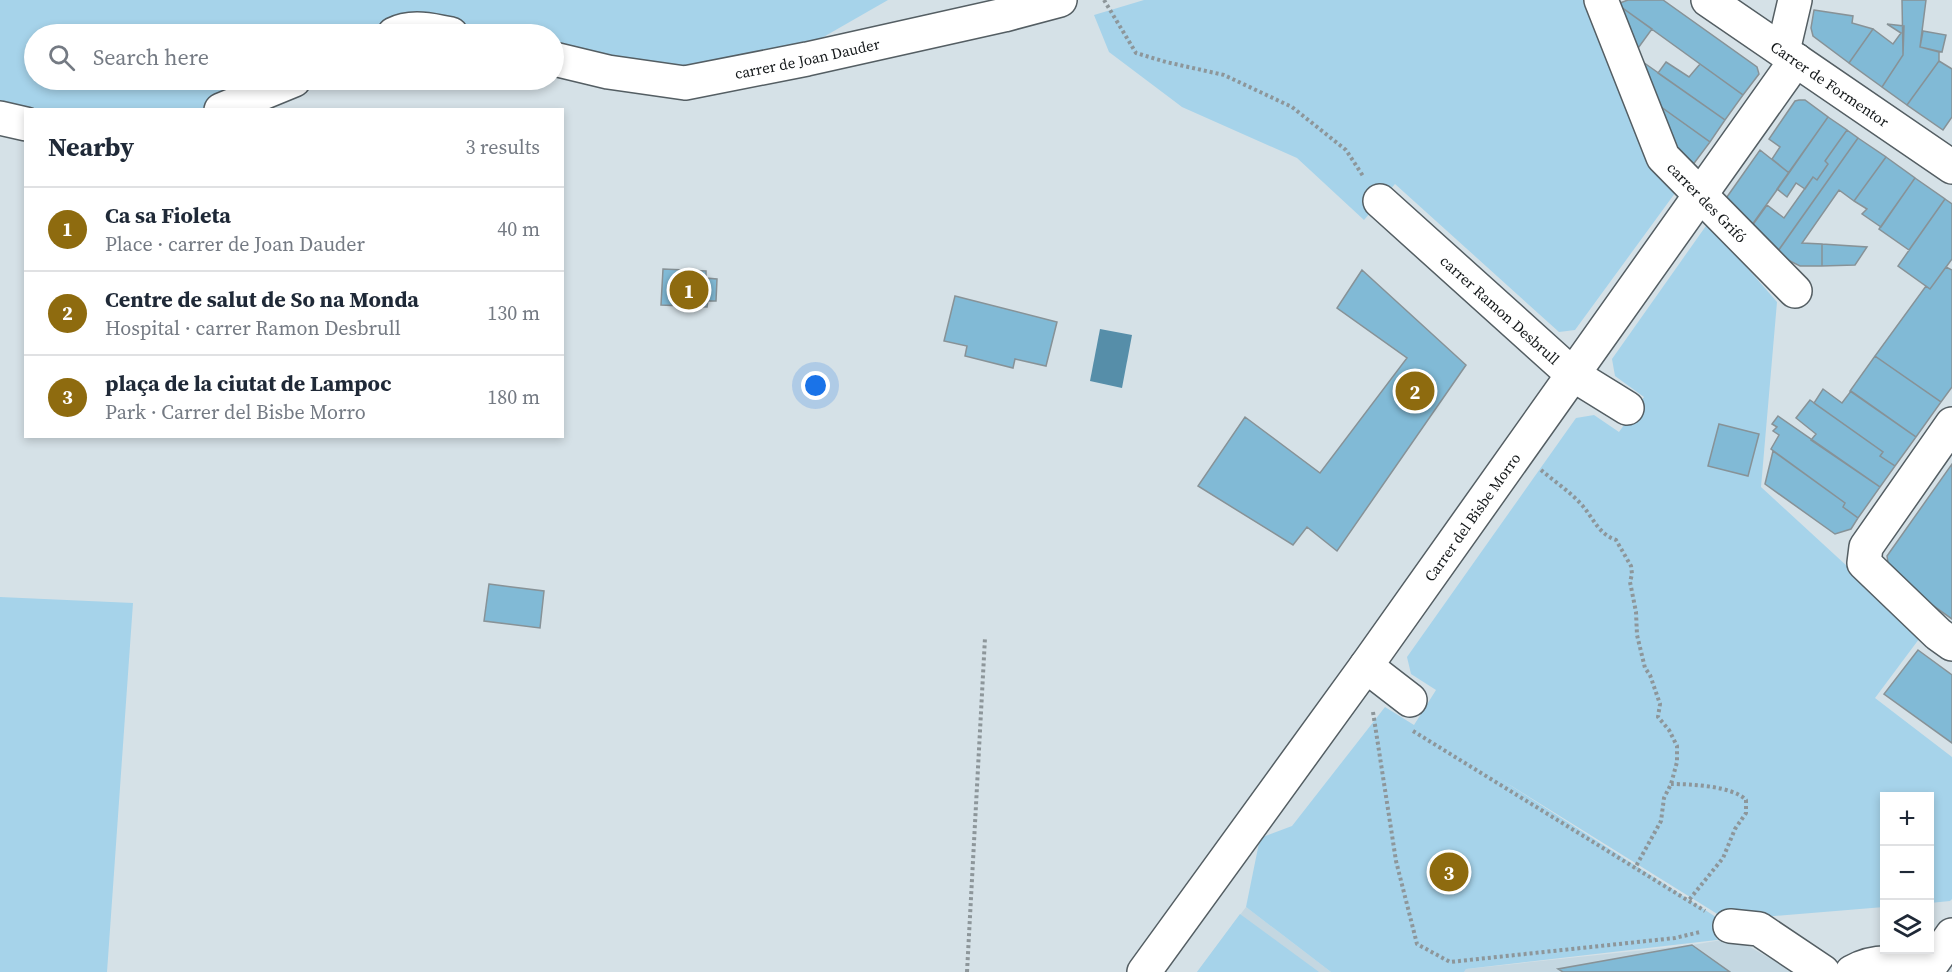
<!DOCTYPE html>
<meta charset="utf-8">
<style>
:root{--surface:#fff;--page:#f6f6f7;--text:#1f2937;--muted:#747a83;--line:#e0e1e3;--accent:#8e6b0f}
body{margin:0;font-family:"Source Serif 4",serif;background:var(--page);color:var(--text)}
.controls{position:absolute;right:18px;bottom:18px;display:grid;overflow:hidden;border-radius:0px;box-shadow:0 3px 9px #0003}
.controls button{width:54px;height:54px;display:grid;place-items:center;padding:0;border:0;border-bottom:2px solid var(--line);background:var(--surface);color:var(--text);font:30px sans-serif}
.you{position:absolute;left:816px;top:386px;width:21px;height:21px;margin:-15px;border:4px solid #fff;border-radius:50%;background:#1a73e8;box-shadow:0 0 0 9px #1a73e833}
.badge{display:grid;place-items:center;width:39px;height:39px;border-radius:50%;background:var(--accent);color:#fff;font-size:20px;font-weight:700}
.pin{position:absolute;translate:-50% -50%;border:3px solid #fff;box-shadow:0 2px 6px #0006}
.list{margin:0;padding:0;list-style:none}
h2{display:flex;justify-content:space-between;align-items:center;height:78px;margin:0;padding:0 24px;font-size:26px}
h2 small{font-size:20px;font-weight:400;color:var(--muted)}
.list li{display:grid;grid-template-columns:39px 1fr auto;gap:18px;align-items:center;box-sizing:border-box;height:84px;padding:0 24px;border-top:2px solid var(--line)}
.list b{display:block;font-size:22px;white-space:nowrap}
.list p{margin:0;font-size:20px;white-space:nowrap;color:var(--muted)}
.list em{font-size:20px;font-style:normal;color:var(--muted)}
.icon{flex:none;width:33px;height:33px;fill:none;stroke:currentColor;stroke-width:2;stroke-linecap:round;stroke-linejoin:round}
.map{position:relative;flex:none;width:1952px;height:972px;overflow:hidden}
.search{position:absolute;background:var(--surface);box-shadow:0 3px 9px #0003;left:24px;top:24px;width:540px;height:66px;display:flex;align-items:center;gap:15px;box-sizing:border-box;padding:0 21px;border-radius:33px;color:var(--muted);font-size:22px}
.panel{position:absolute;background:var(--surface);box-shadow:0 3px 9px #0003;left:24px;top:108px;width:540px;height:330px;border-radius:0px}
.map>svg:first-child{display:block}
.built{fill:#c4d7e1}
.green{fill:#a6d3ea}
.water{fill:#568ea9}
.building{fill:#81bad6;stroke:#879297;stroke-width:1.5}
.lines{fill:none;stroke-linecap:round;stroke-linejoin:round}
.minor-casing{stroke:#545e63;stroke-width:36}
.path{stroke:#8d969a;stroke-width:4;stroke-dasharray:3 3;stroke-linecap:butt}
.minor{stroke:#fff;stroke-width:33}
.labels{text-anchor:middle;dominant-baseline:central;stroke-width:4.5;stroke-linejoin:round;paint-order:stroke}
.street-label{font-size:15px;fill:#14181a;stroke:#d5e1e7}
</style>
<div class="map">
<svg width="1952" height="972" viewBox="0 0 1952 972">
<rect width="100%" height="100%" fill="#d5e1e7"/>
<path class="built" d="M1246,907L1331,972H1197Z
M1734,938L1794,972H1464L1466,969L1692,945Z"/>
<path class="green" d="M0,0H888L785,59L680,78L554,50V34H483L429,23L385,27L374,34H34V80H283L206,109L26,110L0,106Z
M1144,0H1587L1678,189L1575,330L1559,332L1395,184L1364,220L1297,158L1182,107L1109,52L1094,15Z
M1708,223L1777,302L1761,487L1922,635L1875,698L1952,757V899L1950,901L1930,903V796H1884V907L1727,920L1497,777L1730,926L1734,938L1466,969L1464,972H1331L1246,907L1260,838L1292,826L1385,707L1414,725L1436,690L1411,674L1407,657L1576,418L1594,415L1619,432L1644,397L1615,376L1612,359Z
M0,597L133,603L107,972H0Z
M1240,914L1319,972H1197Z"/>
<path class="water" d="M1100,329L1132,335L1122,388L1090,381Z"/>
<path class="building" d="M1628,0H1663L1757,67L1759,74L1743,95L1617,4Z
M1902,0H1926L1920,47L1939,52V61L1907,105L1882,87L1903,55Z
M1617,4L1652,29L1633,55Z
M1814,10L1853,16L1852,23L1873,29L1849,63L1813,36L1811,28Z
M1887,24L1904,26L1903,55L1882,87L1849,63L1873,29L1893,44L1901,33Z
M1923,31L1946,35L1942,52L1920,47Z
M1633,55L1725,120L1710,142L1657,104Z
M1939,61L1952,69V117L1943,130L1907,105Z
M1666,62L1689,77L1700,64L1743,95L1725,120L1658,73Z
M1799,100H1805L1828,117L1789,173L1772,159L1780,147L1769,139L1795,101Z
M1657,104L1710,142L1689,170L1664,141Z
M1828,117L1847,130L1825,161L1828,164L1817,180L1813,177L1805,189L1796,183L1787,197L1777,189Z
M1847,130L1858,138L1775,255L1749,230L1767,205L1784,218L1813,177L1817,180L1828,164L1825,161Z
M1858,138L1886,157L1854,201L1839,190L1802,243L1822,244V266H1800L1776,254Z
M1760,150L1789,173L1749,229L1722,204Z
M1886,157L1915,178L1881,227L1862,214L1867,209L1854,201Z
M1915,178L1945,199L1909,250L1879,229Z
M1945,199L1952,204V259L1930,289L1898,266Z
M1822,244L1867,247L1855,265L1822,266Z
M1946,267L1952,270V387L1941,402L1875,356L1926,286L1930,289Z
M663,269L706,271V278L717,279L716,301H708L707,307L661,305Z
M1362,270L1466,365L1337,551L1307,527L1293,545L1198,486L1245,417L1320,473L1407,358L1337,308Z
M955,296L1057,322L1046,366L1015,359L1013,368L965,356L967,346L944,341Z
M1875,356L1941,402L1916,437L1850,391Z
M1823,389L1842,403L1851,391L1916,437L1895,466L1880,456L1883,452L1814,403Z
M1810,400L1883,452L1880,456L1895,466L1880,487L1811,440L1816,434L1796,418Z
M1778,416L1880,487L1858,518L1843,507L1845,503L1771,449L1779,435L1773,431L1777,427L1772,424Z
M1719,424L1759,434L1748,476L1708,466Z
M1773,451L1845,503L1843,507L1858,518L1851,529L1835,534L1765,484Z
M1952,464V619L1890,575L1887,556Z
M489,584L544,591L540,628L484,621Z
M1918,650L1952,675V743L1884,694Z
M1692,945L1730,972H1563L1558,969Z"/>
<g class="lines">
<g class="minor-casing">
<g id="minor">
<path id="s1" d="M1601,0L1663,157L1795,291"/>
<path id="s2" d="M1708,0L1952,167"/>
<path d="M394,34C411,25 433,30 451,34"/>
<path d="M1783,51L1795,0"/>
<path id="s3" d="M554,59L608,72L685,83L807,59L1004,15L1060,0"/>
<path d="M221,110L294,80"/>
<path d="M0,118L26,124"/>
<path id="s4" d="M1380,201L1572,374L1627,408"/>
<path d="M1952,424L1866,547L1864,563L1938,634L1952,644"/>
<path d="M1366,666L1410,700"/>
<path d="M1730,926L1759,929L1823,972"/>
<path id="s5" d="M1144,972L1366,666L1796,60"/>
<path d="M1852,972C1876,959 1898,960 1922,972"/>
<path d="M1926,972L1952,935"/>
</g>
</g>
<path class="path" d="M1104,0L1136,53L1166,62L1224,75L1292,107L1346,150L1363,176
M1541,470C1554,481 1569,491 1581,504C1593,517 1598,534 1616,540L1631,566L1632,574L1630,582L1636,612L1637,635L1645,668L1650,675L1660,704L1658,717L1669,730L1677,746V762L1671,784L1664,798L1661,821L1635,868
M1373,712L1396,861L1417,944L1450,962L1675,938L1700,932
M1413,731L1705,911
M1671,784C1690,784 1733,786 1746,800V813L1735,829L1723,858L1689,900
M967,972L985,638"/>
<use href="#minor" class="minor"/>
</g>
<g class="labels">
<g class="street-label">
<text stroke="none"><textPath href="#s3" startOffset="258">carrer de Joan Dauder</textPath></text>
<text stroke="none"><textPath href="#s2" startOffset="148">Carrer de Formentor</textPath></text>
<text stroke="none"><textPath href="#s1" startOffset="232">carrer des Grifó</textPath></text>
<text stroke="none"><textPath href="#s4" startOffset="162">carrer Ramon Desbrull</textPath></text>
<text stroke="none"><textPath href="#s5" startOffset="561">Carrer del Bisbe Morro</textPath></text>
</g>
</g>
</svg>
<div class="controls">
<button>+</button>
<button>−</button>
<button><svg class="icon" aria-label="layers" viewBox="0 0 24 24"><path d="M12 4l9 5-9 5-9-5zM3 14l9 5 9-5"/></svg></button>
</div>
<div class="you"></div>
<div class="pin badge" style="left:689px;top:290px">1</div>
<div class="pin badge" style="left:1415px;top:391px">2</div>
<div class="pin badge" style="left:1449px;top:872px">3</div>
<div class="search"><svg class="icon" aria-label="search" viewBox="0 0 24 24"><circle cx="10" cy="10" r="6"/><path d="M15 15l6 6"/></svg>Search here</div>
<section class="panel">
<h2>Nearby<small>3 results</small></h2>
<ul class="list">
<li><span class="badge">1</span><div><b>Ca sa Fioleta</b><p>Place · carrer de Joan Dauder</p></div><em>40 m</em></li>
<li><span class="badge">2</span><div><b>Centre de salut de So na Monda</b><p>Hospital · carrer Ramon Desbrull</p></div><em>130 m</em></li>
<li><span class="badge">3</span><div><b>plaça de la ciutat de Lampoc</b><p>Park · Carrer del Bisbe Morro</p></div><em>180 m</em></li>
</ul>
</section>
</div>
